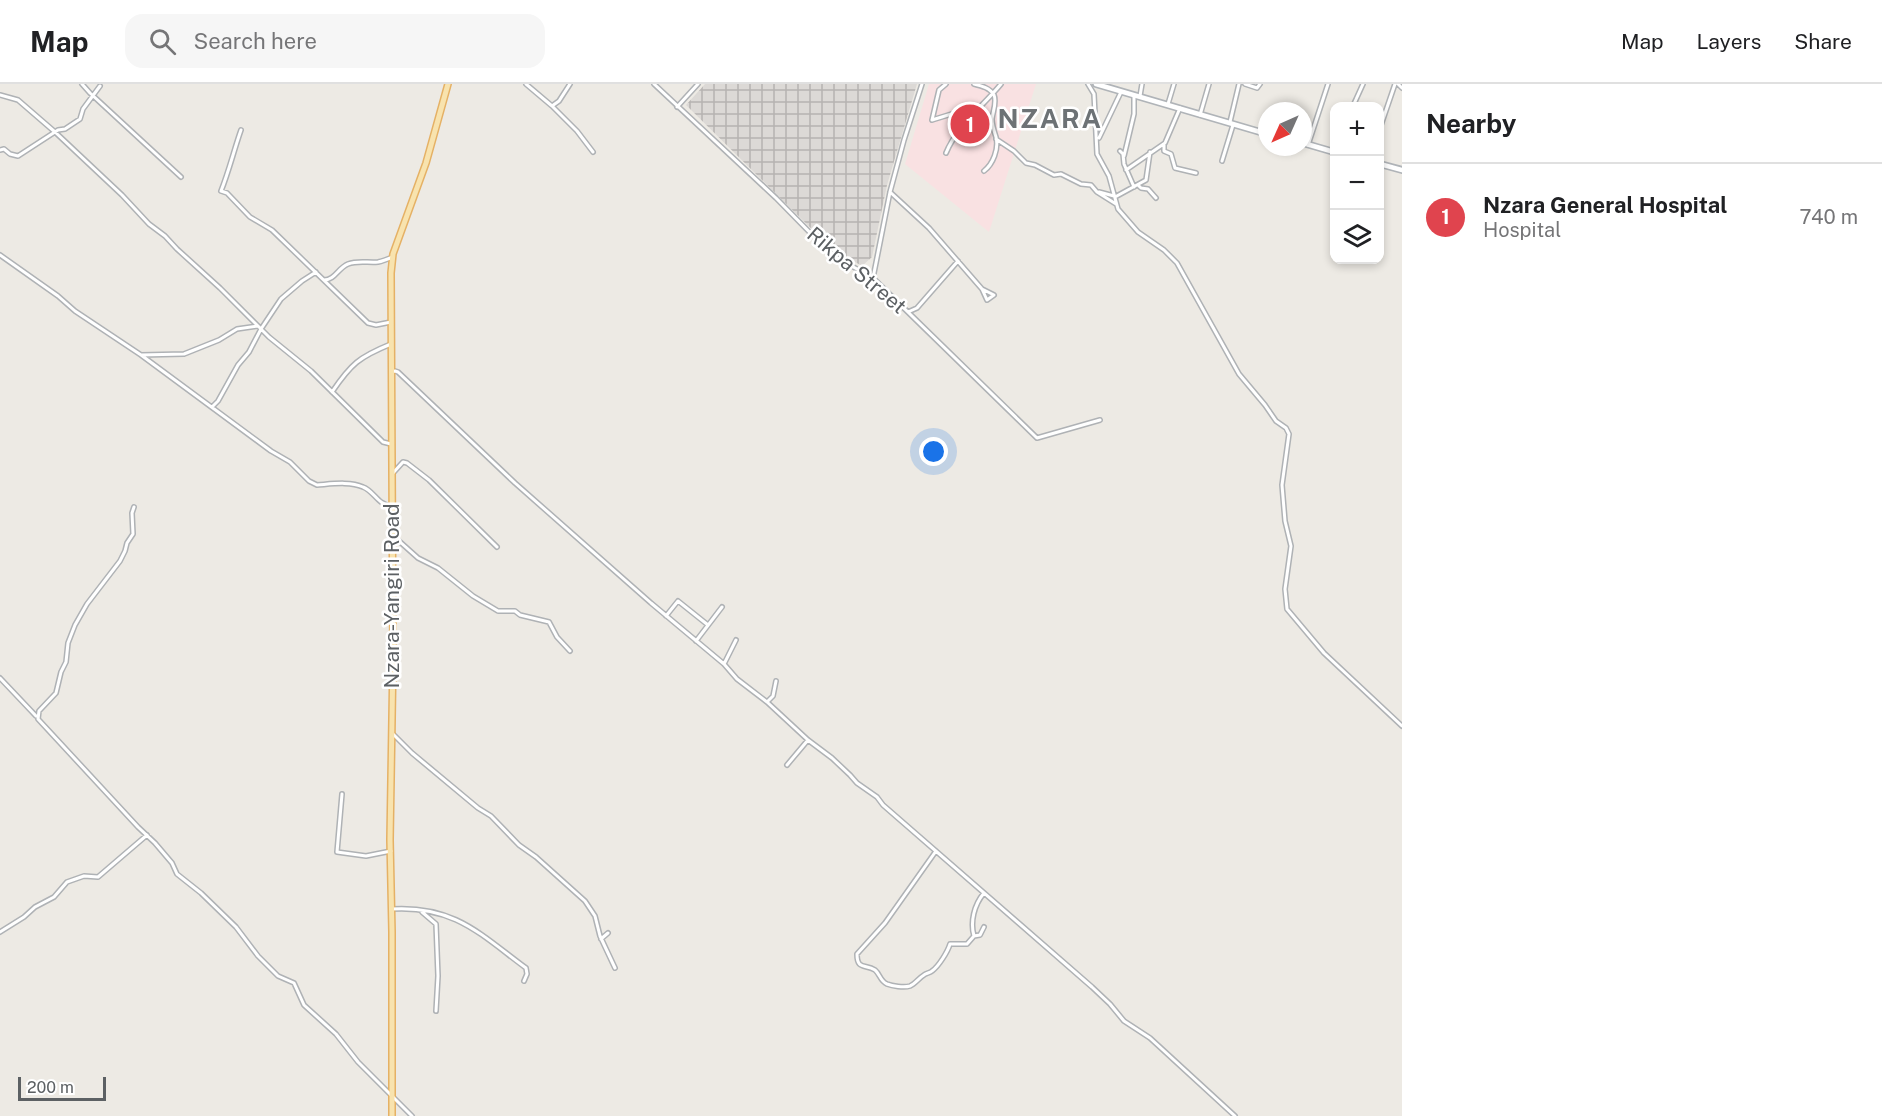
<!DOCTYPE html>
<meta charset="utf-8">
<style>
:root{--surface:#fff;--page:#f6f6f6;--text:#202124;--muted:#757577;--line:#e0e0e0;--accent:#7c3aed}
body{margin:0;font-family:"Public Sans",sans-serif;background:var(--page);color:var(--text)}
.controls{position:absolute;right:18px;top:18px;display:grid;overflow:hidden;border-radius:12px;box-shadow:0 3px 9px #0003}
.controls button{width:54px;height:54px;display:grid;place-items:center;padding:0;border:0;border-bottom:2px solid var(--line);background:var(--surface);color:var(--text);font:30px sans-serif}
.compass{position:absolute;left:1258px;top:18px;width:54px;height:54px;border-radius:50%;background:var(--surface);box-shadow:0 3px 9px #0003;rotate:225deg}
.scale{position:absolute;left:18px;bottom:15px;width:88px;box-sizing:border-box;padding-left:6px;border:3px solid #5c6063;border-top:0;font-size:16px;line-height:21px;white-space:nowrap;color:#5c6063;-webkit-text-stroke:4px #fff;paint-order:stroke}
.you{position:absolute;left:934px;top:368px;width:21px;height:21px;margin:-15px;border:4px solid #fff;border-radius:50%;background:#1a73e8;box-shadow:0 0 0 9px #1a73e833}
.badge{display:grid;place-items:center;width:39px;height:39px;border-radius:50%;background:var(--accent);color:#fff;font-size:20px;font-weight:700}
.pin{position:absolute;translate:-50% -50%;border:3px solid #fff;box-shadow:0 2px 6px #0006}
.list{margin:0;padding:0;list-style:none}
h2{display:flex;justify-content:space-between;align-items:center;height:78px;margin:0;padding:0 24px;font-size:26px}
h2 small{font-size:20px;font-weight:400;color:var(--muted)}
.list li{display:grid;grid-template-columns:39px 1fr auto;gap:18px;align-items:center;box-sizing:border-box;height:108px;padding:0 24px;border-top:2px solid var(--line)}
.list b{display:block;font-size:22px;white-space:nowrap}
.list p{margin:0;font-size:20px;white-space:nowrap;color:var(--muted)}
.list em{font-size:20px;font-style:normal;color:var(--muted)}
.icon{flex:none;width:33px;height:33px;fill:none;stroke:currentColor;stroke-width:2;stroke-linecap:round;stroke-linejoin:round}
.map{position:relative;flex:none;width:1402px;height:1032px;overflow:hidden}
header{display:flex;align-items:center;gap:36px;box-sizing:border-box;height:84px;padding:0 30px;background:var(--surface);border-bottom:2px solid var(--line)}
header strong{font-size:28px}
nav{display:flex;gap:33px;margin-inline-start:auto;font-size:21px}
.search{width:420px;height:54px;background:var(--page);display:flex;align-items:center;gap:15px;box-sizing:border-box;padding:0 21px;border-radius:18px;color:var(--muted);font-size:22px}
main{display:flex}
aside{flex:1;background:var(--surface)}
.map>svg:first-child{display:block}
.industrial{fill:url(#industrial-grid)}
.medical{fill:#f9e1e2}
.lines{fill:none;stroke-linecap:round;stroke-linejoin:round}
.street-casing{stroke:#afb2b5;stroke-width:6}
.secondary-casing{stroke:#b0b4b8;stroke-width:8}
.primary-casing{stroke:#e5b165;stroke-width:8}
.street{stroke:#fff;stroke-width:3}
.secondary{stroke:#fff;stroke-width:4.5}
.primary{stroke:#f8e3ae;stroke-width:5}
.labels{text-anchor:middle;dominant-baseline:central;stroke-width:5;stroke-linejoin:round;paint-order:stroke}
.street-label{font-size:21px;fill:#5c6063;stroke:#fff}
.district-label{font-size:27px;font-weight:bold;letter-spacing:1.5px;fill:#6d7275;stroke:#fff}
</style>
<header>
<strong>Map</strong>
<div class="search"><svg class="icon" aria-label="search" viewBox="0 0 24 24"><circle cx="10" cy="10" r="6"/><path d="M15 15l6 6"/></svg>Search here</div>
<nav><a>Map</a><a>Layers</a><a>Share</a></nav>
</header>
<main>
<div class="map">
<svg width="1402" height="1032" viewBox="0 0 1402 1032">
<defs>
<pattern id="industrial-grid" width="8" height="8" patternUnits="userSpaceOnUse" patternTransform="scale(1.5)"><rect width="8" height="8" fill="#dcd9d6"/><path d="M0 4h8M4 0v8" fill="none" stroke="#b6b3b1"/></pattern>
</defs>
<rect width="100%" height="100%" fill="#edeae4"/>
<path class="industrial" d="M705,0H917L887,101L872,173L862,182L831,164L686,21Z"/>
<path class="medical" d="M929,0H1036L989,148L905,80Z"/>
<g class="lines">
<g class="street-casing">
<path id="street" d="M82,0L90,9L181,93
M526,0L552,22L577,47L593,68
M654,0L776,114L832,171L873,194L1037,354L1100,336
M974,0C982,2 990,4 994,11C997,18 993,27 992,35C992,41 994,47 996,53C999,65 993,80 984,87
M1088,0L1094,10L1097,70L1109,92L1118,125L1138,148L1164,166L1177,179L1239,290L1265,321L1276,337L1286,344L1289,350L1282,401L1285,437L1291,462L1285,505L1287,525L1324,569L1402,642
M1245,0L1257,4L1260,0
M1398,0L1402,4
M0,11L18,16L55,48L122,111L149,140L165,152L177,165L220,204L269,253L311,287L383,358L391,360
M1140,12L1142,0
M1168,20L1174,0
M552,22L559,17L570,0
M1353,22L1363,0
M677,23L698,0
M1200,31L1209,0
M932,36L971,24
M932,36L939,6L946,0
M1230,38L1239,0
M1380,44L1395,0
M241,46C234,66 229,87 221,107L227,109L250,133L272,146L368,239L376,241L391,238
M1099,54L1121,8
M996,55L1014,67L1026,79L1035,81L1054,91L1061,90L1081,100L1091,101L1097,108L1116,120
M1164,61V67L1171,70L1175,84L1196,89
M1308,61L1328,0
M0,66L4,65L10,70L18,72L58,46L65,45L80,35L83,25L100,2
M1120,67L1123,70L1124,80L1134,103
M946,69C957,42 983,22 1001,0
M1124,72L1134,30V12
M1222,77L1233,41
M1126,86L1165,59L1180,24
M1138,101L1141,104L1148,105L1156,114
M890,108L929,144L982,205L987,216L994,211L982,205
M1099,108L1114,112
M1115,113L1146,96L1150,68
M0,171L58,212L75,227L141,271L184,270L219,256L237,245L258,242
M873,194L890,108L904,56L922,0
M324,196C335,196 338,184 348,180C358,176 368,179 378,178C383,177 388,175 393,173
M908,228L917,224L958,177
M141,271L271,367L290,378L309,397L317,401C331,400 350,397 363,403C374,407 378,421 391,422
M391,288L395,287L398,288L515,399L651,519L724,580L737,595L767,618L808,656L832,674L850,691L857,699L877,713L883,721L1092,903L1110,920L1124,937L1150,954L1235,1032
M332,308C351,280 359,273 391,260
M212,323L218,317L238,281L249,268L261,245L281,215L302,197L316,188
M393,389L403,378L407,379L429,396L497,463
M134,423L132,429L133,450L127,459L125,467L120,477L87,520L75,541L68,559L66,578L61,588L56,609L39,627L38,635L138,743L155,759L172,779L177,790L201,809L236,843L258,872L278,892L294,899L304,921L336,950L358,978L412,1032
M393,455L399,457L418,474L438,484L473,512L498,527H515L520,531L549,538L557,553L570,567
M666,532L678,517L708,541
M696,557L722,523
M724,580L736,556
M0,594L36,632
M767,618L773,612L776,597
M392,649L412,669L478,724L491,732L519,761L536,773L585,817L595,832L600,852L615,884
M787,681L808,656
M342,710L337,768L366,772L391,767
M936,767L885,839L857,870C857,886 865,880 875,886C880,890 880,897 887,900C892,902 904,904 910,902C915,900 919,894 924,891C926,889 930,889 932,887C939,882 948,867 950,860H967L974,852L980,851L984,843
M391,825C454,821 480,850 526,884L527,890L524,897
M422,828L436,840L438,892L436,927
M0,848L24,833L35,823L54,813L67,798L84,792L98,793L147,751
M974,852C970,838 974,821 984,809
M601,855L608,849"/>
</g>
<g class="secondary-casing">
<path id="secondary" d="M1096,0L1267,50
M1303,59L1334,68
M1380,80L1402,86"/>
</g>
<g class="primary-casing">
<path id="primary" d="M392,1032V848L390,756L393,574L391,189L393,170L426,79L448,0"/>
</g>
<use href="#street" class="street"/>
<use href="#secondary" class="secondary"/>
<use href="#primary" class="primary"/>
</g>
<g class="labels">
<g class="street-label">
<text transform="translate(857 186) rotate(40)">Rikpa Street</text>
<text transform="translate(391 512) rotate(-90)">Nzara-Yangiri Road</text>
</g>
<g class="district-label">
<text x="1050" y="34">NZARA</text>
</g>
</g>
</svg>
<div class="controls">
<button>+</button>
<button>−</button>
<button><svg class="icon" aria-label="layers" viewBox="0 0 24 24"><path d="M12 4l9 5-9 5-9-5zM3 14l9 5 9-5"/></svg></button>
</div>
<svg class="compass" viewBox="-18 -18 36 36"><path d="M0-13l5 13h-10z" fill="#e53935"/><path d="M0 13l5-13h-10z" fill="#757577"/></svg>
<div class="scale">200 m</div>
<div class="you"></div>
<div class="pin badge" style="left:970px;top:40px;background:#e0444e">1</div>
</div>
<aside>
<h2>Nearby<small></small></h2>
<ul class="list">
<li><span class="badge" style="background:#e0444e">1</span><div><b>Nzara General Hospital</b><p>Hospital</p></div><em>740 m</em></li>
</ul>
</aside>
</main>
